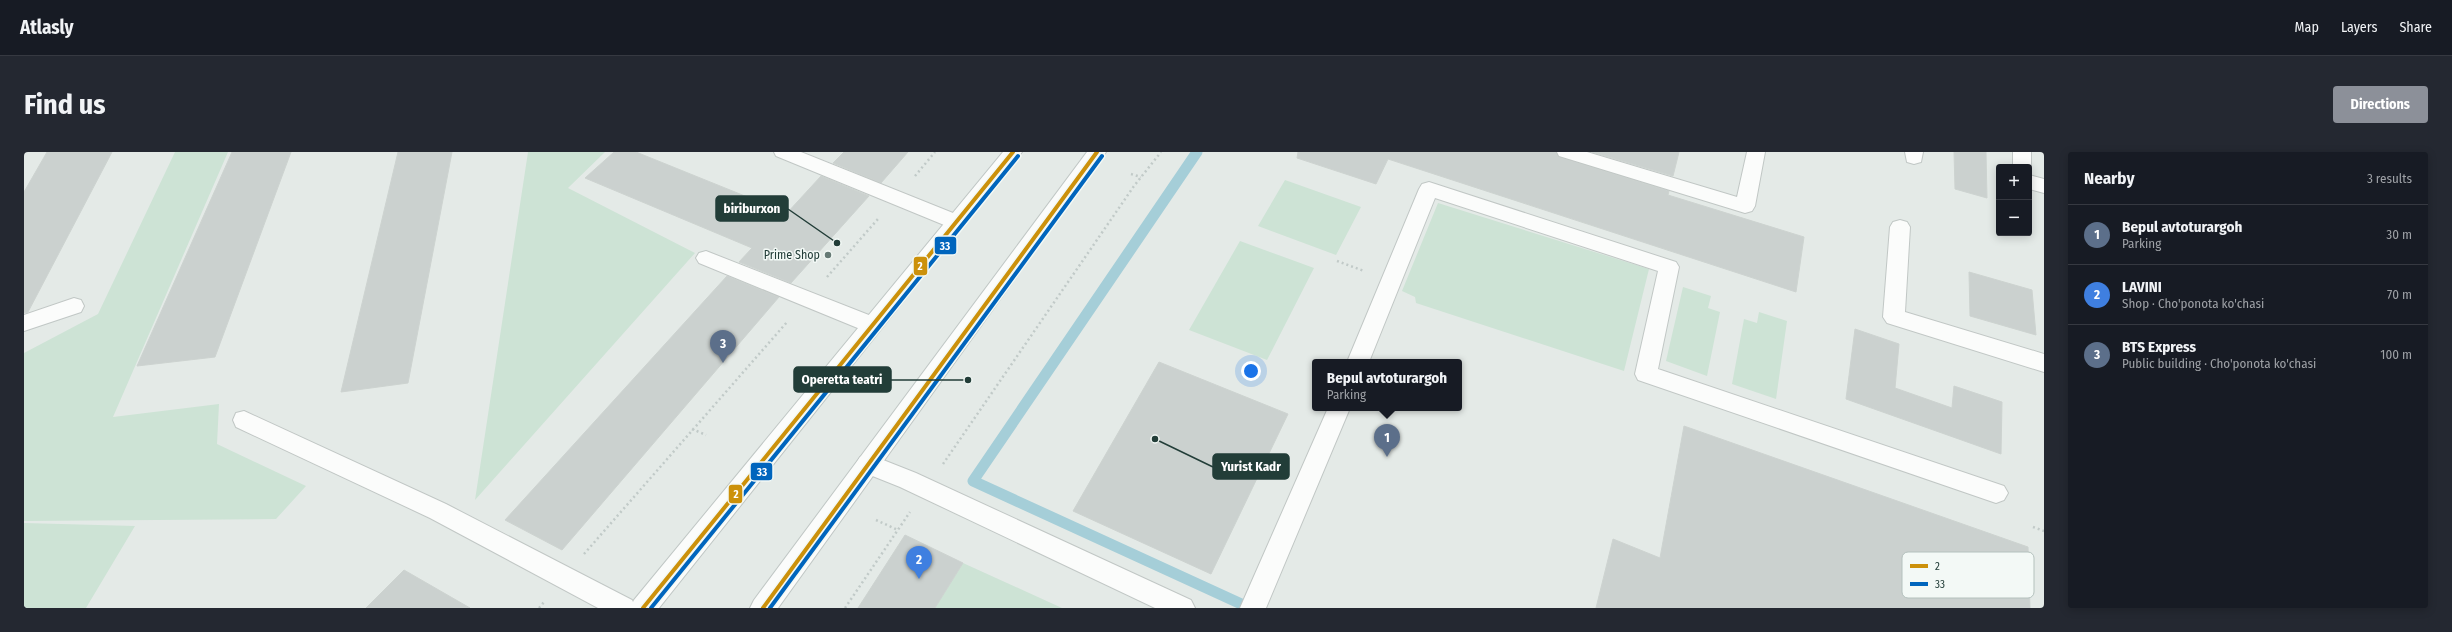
<!DOCTYPE html>
<meta charset="utf-8">
<style>
:root{--surface:#171b24;--page:#242831;--text:#f1f3f6;--muted:#9ea1a6;--line:#363941;--accent:#8c9099}
body{margin:0;font-family:"Fira Sans Condensed",sans-serif;background:var(--page);color:var(--text)}
.controls{position:absolute;right:12px;top:12px;display:grid;overflow:hidden;border-radius:4px;box-shadow:0 2px 10px #0003}
.controls button{width:36px;height:36px;display:grid;place-items:center;padding:0;border:0;border-bottom:1px solid var(--line);background:var(--surface);color:var(--text);font:20px sans-serif}
.you{position:absolute;left:1227px;top:219px;width:14px;height:14px;margin:-10px;border:3px solid #fff;border-radius:50%;background:#1a73e8;box-shadow:0 0 0 6px #1a73e833}
.badge{display:grid;place-items:center;width:26px;height:26px;border-radius:50%;background:var(--accent);color:#fff;font-size:13px;font-weight:700}
.pin{position:absolute;translate:-50% -33px;filter:drop-shadow(0 1px 2px #0008)}
.pin::after{content:'';position:absolute;top:21px;width:14px;height:12px;background:inherit;clip-path:polygon(0 0,100% 0,50% 100%)}
.popup{position:absolute;left:1288px;top:207px;width:150px;height:52px;box-sizing:border-box;display:grid;place-content:center;border-radius:4px;background:var(--surface);filter:drop-shadow(0 1px 3px #0005);font-size:13px;white-space:nowrap;color:var(--muted)}
.popup b{font-size:15px;color:var(--text)}
.popup::after{content:'';position:absolute;left:50%;top:100%;margin-left:-8px;border:8px solid transparent;border-top-color:var(--surface)}
.list{margin:0;padding:0;list-style:none}
h2{display:flex;justify-content:space-between;align-items:center;height:52px;margin:0;padding:0 16px;font-size:17px}
h2 small{font-size:13px;font-weight:400;color:var(--muted)}
.list li{display:grid;grid-template-columns:26px 1fr auto;gap:12px;align-items:center;box-sizing:border-box;height:60px;padding:0 16px;border-top:1px solid var(--line)}
.list b{display:block;font-size:15px;white-space:nowrap}
.list p{margin:0;font-size:13px;white-space:nowrap;color:var(--muted)}
.list em{font-size:13px;font-style:normal;color:var(--muted)}
.map{position:relative;flex:none;width:2020px;height:456px;overflow:hidden;border-radius:4px}
header{display:flex;align-items:center;gap:24px;box-sizing:border-box;height:56px;padding:0 20px;background:var(--surface);border-bottom:1px solid var(--line)}
header strong{font-size:19px}
nav{display:flex;gap:22px;margin-inline-start:auto;font-size:14px}
.intro{display:flex;align-items:center;justify-content:space-between;box-sizing:border-box;height:96px;padding:0 24px}
h1{margin:0;font-size:28px}
.button{padding:10px 18px;border-radius:4px;background:var(--accent);color:#fff;font-size:14px;font-weight:700}
main{display:flex;gap:24px;padding:0 24px}
aside{flex:1;background:var(--surface);border-radius:4px;box-shadow:0 2px 10px #0003}
.map>svg:first-child{display:block}
.green{fill:#cde3d5}
.lines{fill:none;stroke-linecap:round;stroke-linejoin:round}
.stream{stroke:#a5ced8;stroke-width:11}
.building{fill:#cbd1cf;stroke:#cdd3d0}
.service-casing{stroke:#c1c7c5;stroke-width:2}
.minor-casing{stroke:#c1c7c5;stroke-width:2}
.secondary-casing{stroke:#c0c7c5;stroke-width:2}
.path{stroke:#c1cac8;stroke-width:2.5;stroke-dasharray:2 3;stroke-linecap:butt}
.service{fill:#fbfcfb;fill-rule:evenodd}
.minor{fill:#fbfcfb;fill-rule:evenodd}
.secondary{fill:#fbfcfb;fill-rule:evenodd}
.bus-1-casing{stroke:#f3f9f6;stroke-width:7}
.bus-2-casing{stroke:#f3f9f6;stroke-width:7}
.bus-1{stroke:#cc910b;stroke-width:4}
.bus-2{stroke:#0065bd;stroke-width:4}
.poi-dot{fill:#667a75;stroke:#f3f9f6;stroke-width:1.5}
.labels{text-anchor:middle;dominant-baseline:central;stroke-width:3;stroke-linejoin:round;paint-order:stroke}
.poi-label{font-size:12px;fill:#223d38;stroke:#f3f9f6;text-anchor:end}
.key{fill:#f3f9f6;stroke:#b4c1bd;stroke-width:1}
.key-label{font-size:11px;fill:#223d38}
.leader{fill:none;stroke:#223d38;stroke-width:1.5}
.callout-dot{fill:#223d38;stroke:#f3f9f6;stroke-width:1.5}
.callout{fill:#223d38;stroke:#223d38;stroke-width:1.5}
.callout-label{font-size:13px;text-anchor:middle;font-weight:bold;fill:#fff}
.line-badge{stroke:#f3f9f6;stroke-width:1.5}
.badge-label{font-size:11px;text-anchor:middle;font-weight:bold;fill:#fff}
</style>
<header>
<strong>Atlasly</strong>
<nav><a>Map</a><a>Layers</a><a>Share</a></nav>
</header>
<div class="intro"><h1>Find us</h1><a class="button">Directions</a></div>
<main>
<div class="map">
<svg width="2020" height="456" viewBox="0 0 2020 456">
<rect width="100%" height="100%" fill="#e4eae7"/>
<path class="green" d="M151,0H204L89,265L195,252L193,292L282,334L252,367L0,369V201L74,162Z
M504,0H581L544,36L671,101L451,348Z
M1261,28L1337,55L1312,103L1234,74Z
M1414,51L1625,117L1600,219L1392,151L1391,145L1378,139Z
M1216,89L1290,116L1243,208L1165,178Z
M1659,135L1687,144L1684,156L1696,160L1683,224L1642,209Z
M1735,160L1763,169L1752,247L1708,232L1720,167L1733,171Z
M0,371L111,374L62,456H0Z
M939,411L1038,456H911Z"/>
<g class="lines">
<path class="stream" d="M1173,0L949,329L1226,456"/>
</g>
<path class="building" d="M23,0H88L4,160L0,161V40Z
M208,0H267L191,205L113,214Z
M374,0H428L384,231L317,240Z
M590,0H612L763,61L797,24L845,44L767,131L715,110L728,96L561,26Z
M820,0H884L857,31L809,11Z
M1274,0H1532L1535,5L1645,39L1644,43L1780,85L1772,140L1364,7L1352,32L1273,6Z
M1568,0H1655L1649,24Z
M1930,0H1962L1963,46L1931,37Z
M1945,120L2008,138L2012,183L1946,164Z
M703,124L755,145L538,398L481,368Z
M1831,177L1875,192L1871,236L1928,256L1930,234L1978,250L1977,302L1822,247Z
M1135,210L1264,262L1187,422L1049,359Z
M1660,274L2004,395L2006,456H1572L1589,387L1636,406Z
M881,383L939,411L911,456H834Z
M380,418L446,456H342Z"/>
<g class="lines">
<g class="service-casing">
<path id="service" d="M1533,0H1563L1713,45L1723,0H1741L1731,54L1728,59L1721,61L1535,4Z
M1881,0H1899L1897,10L1890,12L1883,10Z
M1989,0H2007V15L2005,19V15H1989Z
M2005,23L2020,27V41L2005,37Z
M1405,30L1652,110L1655,115L1634,217L1980,334L1984,341L1980,348L1972,351L1614,228L1611,222L1634,119L1411,46L1345,210H1323L1395,37L1398,32Z
M1876,68L1883,70L1886,75L1881,160L2020,202V220L1863,171L1859,165L1866,75L1869,70Z
M682,99L855,167L859,173L855,179L848,181L841,179L675,111L672,106L675,101Z
M50,146L57,148L60,154L57,160L0,179V163Z
M1304,256H1326L1242,456H1216Z
M220,259L422,352L608,448L612,456H574L406,366L212,275L209,268L212,261Z"/>
</g>
<g class="minor-casing">
<path id="minor" d="M750,0H777L939,65L942,70L939,75L932,77L925,75L752,4Z
M844,302L892,321L1167,448L1171,456H1131L876,335L836,319L832,312L836,305Z"/>
</g>
<g class="secondary-casing">
<path id="secondary" d="M979,0H998L635,456H606L610,448Z
M1063,0H1082L754,456H726L730,448Z"/>
</g>
<path class="path" d="M1107,22L1117,25
M891,24L911,0
M1313,109L1340,119
M803,125L854,67
M668,277L682,283
M919,312L1110,34L1137,0
M852,368L874,378
M2009,375L2020,379
M560,402L764,169
M515,456L520,450
M821,456L886,360"/>
<use href="#service" class="service"/>
<use href="#minor" class="minor"/>
<use href="#secondary" class="secondary"/>
<g class="bus-1-casing">
<path id="bus-1" d="M619,456L989,0
M739,456L1073,0"/>
</g>
<g class="bus-2-casing">
<path id="bus-2" d="M627,456L994,4
M746,456L1078,4"/>
</g>
<use href="#bus-1" class="bus-1"/>
<use href="#bus-2" class="bus-2"/>
</g>
<circle class="poi-dot" cx="804" cy="103" r="4"/>
<g class="labels">
<g class="poi-label">
<text x="796" y="103">Prime Shop</text>
</g>
</g>
<rect x="1878" y="400" width="132" height="46" rx="6" class="key"/>
<rect x="1886" y="412" width="18" height="4" fill="#cc910b"/>
<rect x="1886" y="430" width="18" height="4" fill="#0065bd"/>
<g class="key-label">
<text x="1911" y="418">2</text>
<text x="1911" y="436">33</text>
</g>
<path class="leader" d="M813 91L764 57M944 228L867 228M1131 287L1189 315"/>
<g class="callout-dot">
<circle cx="813" cy="91" r="4"/>
<circle cx="944" cy="228" r="4"/>
<circle cx="1131" cy="287" r="4"/>
</g>
<g class="callout">
<rect x="692" y="44" width="72" height="25" rx="4"/>
<rect x="770" y="215" width="97" height="25" rx="4"/>
<rect x="1189" y="302" width="76" height="25" rx="4"/>
</g>
<g class="callout-label">
<text x="728" y="61">biriburxon</text>
<text x="818" y="232">Operetta teatri</text>
<text x="1227" y="319">Yurist Kadr</text>
</g>
<g class="line-badge">
<rect x="910" y="84" width="23" height="19" rx="4" fill="#0065bd"/>
<rect x="889" y="104" width="15" height="20" rx="4" fill="#cc910b"/>
<rect x="726" y="310" width="23" height="19" rx="4" fill="#0065bd"/>
<rect x="704" y="332" width="15" height="20" rx="4" fill="#cc910b"/>
</g>
<g class="badge-label">
<text x="921" y="98">33</text>
<text x="896" y="118">2</text>
<text x="738" y="324">33</text>
<text x="712" y="346">2</text>
</g>
</svg>
<div class="controls">
<button>+</button>
<button>−</button>
</div>
<div class="you"></div>
<div class="pin badge" style="left:1363px;top:305px;background:#5c6f8a">1</div>
<div class="popup"><b>Bepul avtoturargoh</b>Parking</div>
<div class="pin badge" style="left:895px;top:427px;background:#3f7fe0">2</div>
<div class="pin badge" style="left:699px;top:211px;background:#5c6f8a">3</div>
</div>
<aside>
<h2>Nearby<small>3 results</small></h2>
<ul class="list">
<li><span class="badge" style="background:#5c6f8a">1</span><div><b>Bepul avtoturargoh</b><p>Parking</p></div><em>30 m</em></li>
<li><span class="badge" style="background:#3f7fe0">2</span><div><b>LAVINI</b><p>Shop · Cho'ponota ko'chasi</p></div><em>70 m</em></li>
<li><span class="badge" style="background:#5c6f8a">3</span><div><b>BTS Express</b><p>Public building · Cho'ponota ko'chasi</p></div><em>100 m</em></li>
</ul>
</aside>
</main>
